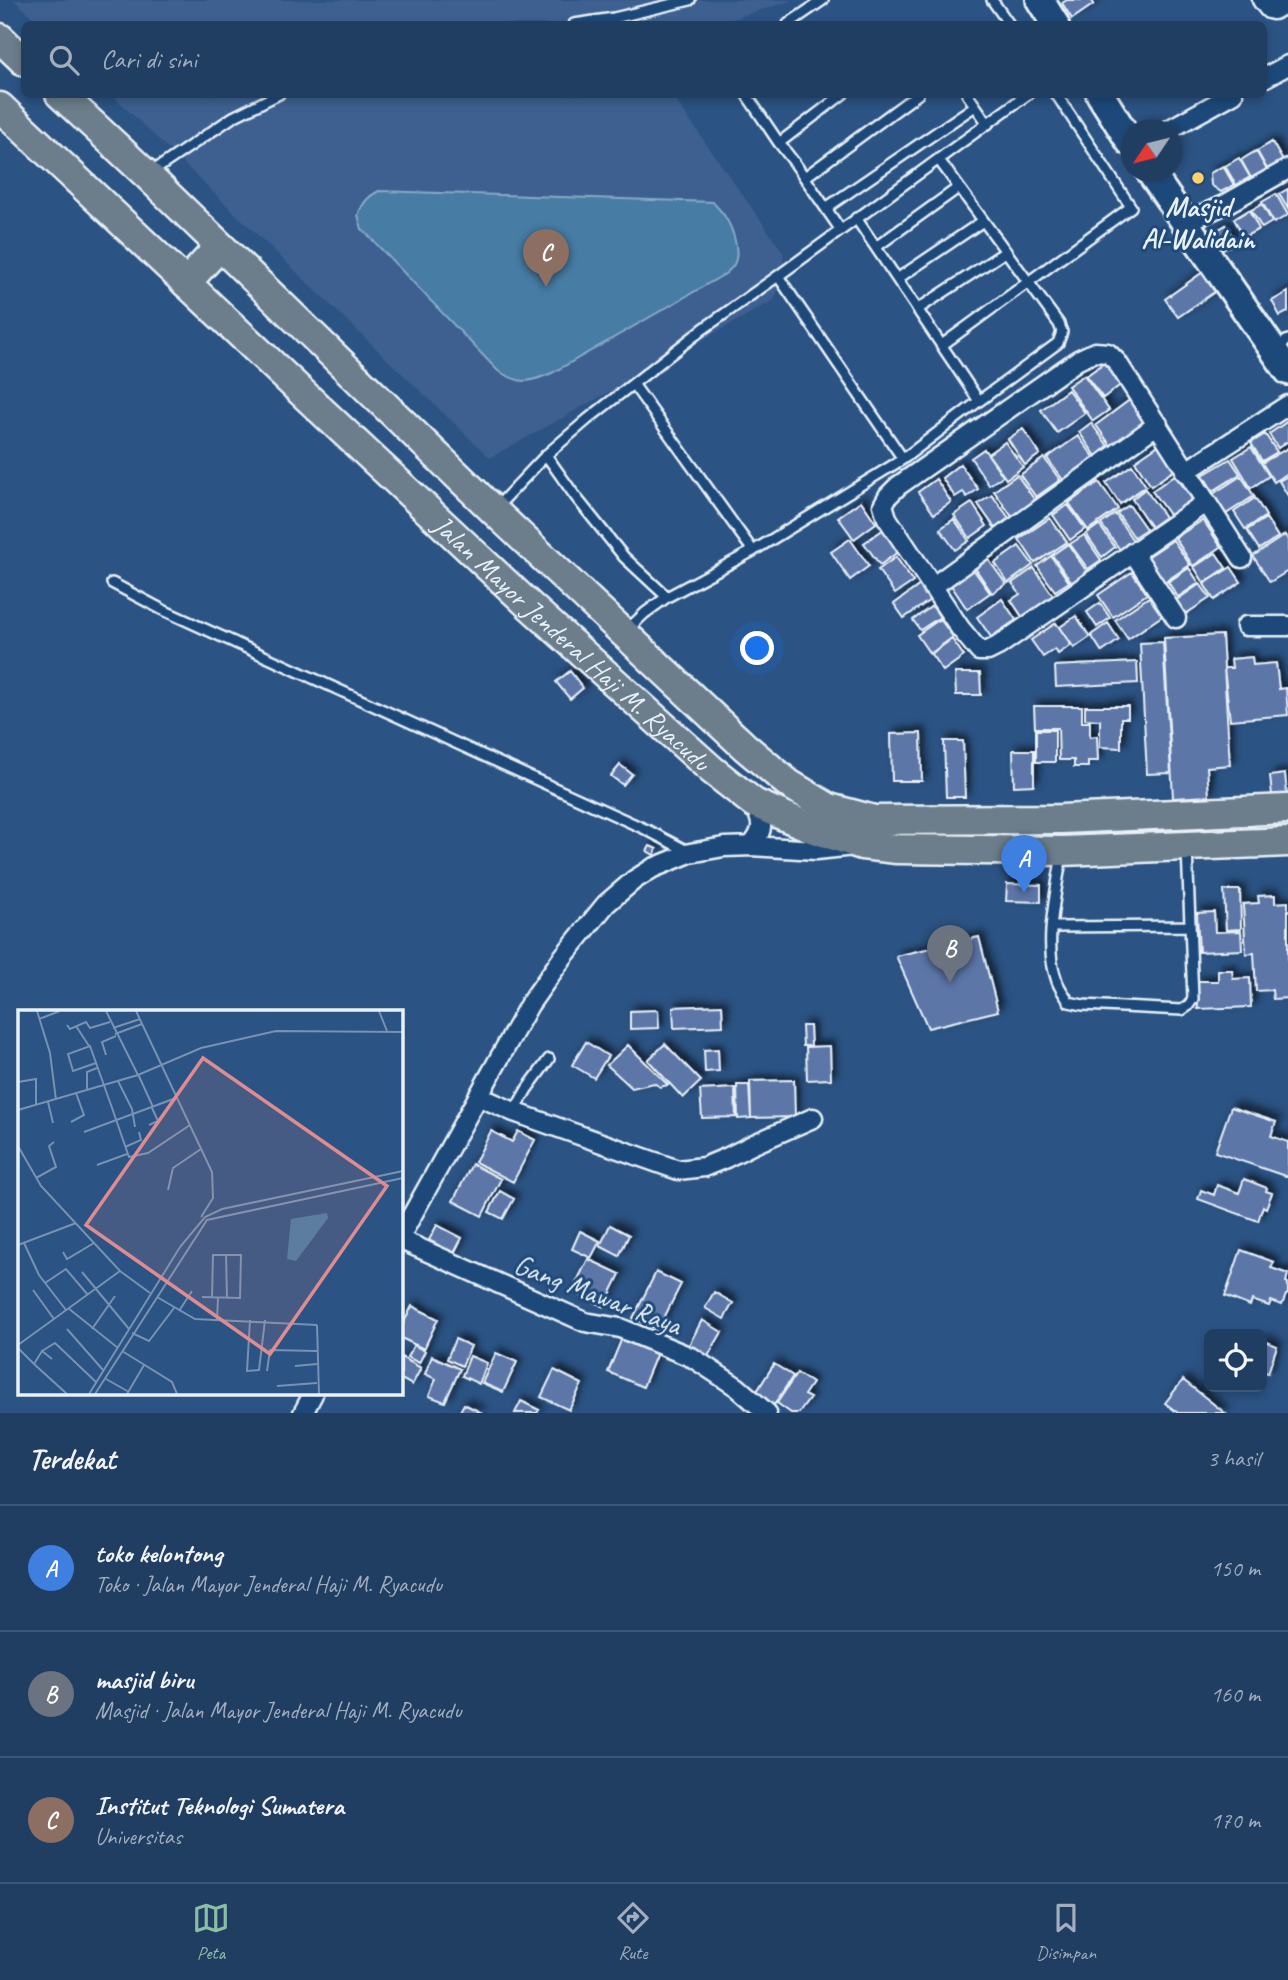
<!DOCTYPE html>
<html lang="id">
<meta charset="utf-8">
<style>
:root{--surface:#203e62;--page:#2d496b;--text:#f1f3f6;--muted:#a2aebe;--line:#3d5777;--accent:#8abfa5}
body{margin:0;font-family:Caveat,sans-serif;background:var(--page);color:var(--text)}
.controls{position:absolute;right:21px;bottom:21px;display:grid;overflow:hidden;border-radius:10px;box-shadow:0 4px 10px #0003}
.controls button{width:63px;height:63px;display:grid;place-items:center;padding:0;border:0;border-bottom:2px solid var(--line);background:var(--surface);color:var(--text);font:35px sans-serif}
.compass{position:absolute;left:1120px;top:119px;width:63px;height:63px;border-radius:50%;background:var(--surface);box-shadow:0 4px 10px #0003;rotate:235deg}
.you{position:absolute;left:758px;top:649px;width:24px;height:24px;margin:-18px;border:5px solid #fff;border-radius:50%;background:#1a73e8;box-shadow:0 0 0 10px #1a73e833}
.badge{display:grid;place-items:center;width:46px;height:46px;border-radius:50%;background:var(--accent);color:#fff;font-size:23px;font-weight:700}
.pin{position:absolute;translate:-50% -58px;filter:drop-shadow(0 2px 4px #0008)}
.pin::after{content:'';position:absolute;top:37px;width:24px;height:21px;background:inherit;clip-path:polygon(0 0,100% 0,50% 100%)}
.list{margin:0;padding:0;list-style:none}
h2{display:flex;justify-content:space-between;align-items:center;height:91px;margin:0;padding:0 28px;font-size:30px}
h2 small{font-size:23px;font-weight:400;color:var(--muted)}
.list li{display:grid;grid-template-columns:46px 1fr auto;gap:21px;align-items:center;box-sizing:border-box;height:126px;padding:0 28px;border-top:2px solid var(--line)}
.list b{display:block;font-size:26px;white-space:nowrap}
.list p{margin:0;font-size:23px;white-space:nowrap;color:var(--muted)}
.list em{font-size:23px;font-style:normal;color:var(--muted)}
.icon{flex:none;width:38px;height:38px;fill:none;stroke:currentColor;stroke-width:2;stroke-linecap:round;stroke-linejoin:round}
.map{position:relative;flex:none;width:1288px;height:1413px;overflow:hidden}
.search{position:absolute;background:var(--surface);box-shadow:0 4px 10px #0003;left:21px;right:21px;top:21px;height:77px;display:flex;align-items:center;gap:18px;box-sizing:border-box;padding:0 24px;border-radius:10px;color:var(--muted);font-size:26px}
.sheet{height:469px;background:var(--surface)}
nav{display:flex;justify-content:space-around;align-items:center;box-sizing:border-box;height:98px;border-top:2px solid var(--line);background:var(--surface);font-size:19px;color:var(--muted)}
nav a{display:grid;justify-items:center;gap:4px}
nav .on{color:var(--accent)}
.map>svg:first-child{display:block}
.built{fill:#3c6190}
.water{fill:#477ba4;stroke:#87aac6;stroke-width:2}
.building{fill:#5b76a8;stroke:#e8f1f8;stroke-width:2;filter:url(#shadow)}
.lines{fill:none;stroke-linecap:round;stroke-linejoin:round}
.lane-casing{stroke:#e8f1f8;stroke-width:14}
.street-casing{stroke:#e8f1f8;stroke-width:23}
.secondary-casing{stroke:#e8f1f8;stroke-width:32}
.primary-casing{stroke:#e8f1f8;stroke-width:33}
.lane{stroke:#1f4a7a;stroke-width:9}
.street{stroke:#1f4a7a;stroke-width:18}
.secondary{stroke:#1f4a7a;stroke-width:26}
.primary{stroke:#6c7d8b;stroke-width:28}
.poi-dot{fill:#ffd166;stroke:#1f4a7a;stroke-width:2.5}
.labels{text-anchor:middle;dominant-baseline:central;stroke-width:6;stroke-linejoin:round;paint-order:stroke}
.poi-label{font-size:28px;font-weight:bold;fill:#e8f1f8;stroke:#1f4a7a}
.street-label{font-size:28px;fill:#e8f1f8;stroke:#1f4a7a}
.inset-road{fill:none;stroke:#7792b2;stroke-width:2}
.view{fill:#df8c90;fill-opacity:0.15;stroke:#df8c90;stroke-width:3.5}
.inset-edge{fill:none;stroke:#e8f1f8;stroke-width:3.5}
</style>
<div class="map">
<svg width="1288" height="1413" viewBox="0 0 1288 1413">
<defs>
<filter id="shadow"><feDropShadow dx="4.5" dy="-4.5" stdDeviation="3.5" flood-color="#0009"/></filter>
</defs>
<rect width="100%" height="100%" fill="#2b5383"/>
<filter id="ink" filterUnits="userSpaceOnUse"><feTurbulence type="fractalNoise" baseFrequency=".0143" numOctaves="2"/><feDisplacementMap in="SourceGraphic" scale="14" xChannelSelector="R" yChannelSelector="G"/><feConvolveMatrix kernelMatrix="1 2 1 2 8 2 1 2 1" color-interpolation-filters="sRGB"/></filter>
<g filter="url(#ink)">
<path class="built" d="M14,0H793L717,24H40Z
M112,95H672L783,252L784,275L774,300L490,458Z"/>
<path class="water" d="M379,191L713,202C716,206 721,211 724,215C732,227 742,253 733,266C732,268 726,273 725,274L552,373C527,383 522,385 498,371L362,229L358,215C363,203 367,197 379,191Z"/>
<path class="building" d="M1067,0H1091L1094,4L1072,19L1062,3Z
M1272,142L1283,161L1267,169L1257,151Z
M1256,151L1267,170L1251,178L1241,160Z
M1239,158L1250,177L1236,185L1225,166Z
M1223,166L1234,185L1221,192L1211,185L1210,173Z
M1288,189V209L1279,194Z
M1276,194L1288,215L1274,223L1262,202Z
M1262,204L1272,222L1262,228L1251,210Z
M1249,210L1259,229L1244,237L1234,219Z
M1226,225L1236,243L1224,249L1214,232Z
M1203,272L1216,291L1178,317L1165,299Z
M1288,292V312L1280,316L1272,301Z
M1107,361L1123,383L1103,398L1086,376Z
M1084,375L1109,410L1093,421L1068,386Z
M1068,390L1085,413L1057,433L1041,410Z
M1135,396L1151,417L1111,446L1096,425Z
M1288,421V441L1278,448L1269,434Z
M1091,423L1108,446L1096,456L1079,432Z
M1023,429L1040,454L1025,465L1008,439Z
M1265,434L1277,452L1262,461L1251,443Z
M1078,436L1094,457L1063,480L1047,458Z
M1005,442L1023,467L1006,479L988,454Z
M1160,444L1176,469L1151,486L1135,461Z
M1251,447L1269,476L1251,488L1233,458Z
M1288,448V473L1274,482L1262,463Z
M984,449L1003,476L989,485L971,458Z
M1044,458L1060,480L1036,497L1020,475Z
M1230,459L1240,474L1213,491L1203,475Z
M960,464L978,489L967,497L963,492L955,497L942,478Z
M1132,465L1146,486L1120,504L1106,483Z
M1017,475L1036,502L1013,518L994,491Z
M1175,475L1193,500L1170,516L1152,491Z
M1241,476L1254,496L1226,514L1213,494Z
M1288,476V496L1279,481Z
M936,479L951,502L934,514L918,492Z
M1099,482L1118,509L1088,530L1069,503Z
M1145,489L1165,517L1151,527L1132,499Z
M992,495L1009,518L995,528L978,504Z
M1255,498L1266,516L1245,529L1234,512Z
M861,501L876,523L854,539L838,517Z
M972,503L987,526L970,538L954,515Z
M1068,505L1085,529L1070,540L1053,515Z
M1129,505L1146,529L1134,537L1117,513Z
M1115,514L1134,542L1121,551L1101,524Z
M1050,518L1067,542L1035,563L1019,539Z
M1266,518L1278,537L1259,549L1247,530Z
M954,519L969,541L955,550L940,529Z
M1203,520L1221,547L1193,566L1175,538Z
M1099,525L1115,547L1102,557L1086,534Z
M887,527L902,549L880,565L864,543Z
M1084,535L1101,560L1088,569L1070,544Z
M1285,535L1288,540V571L1270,582L1253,556Z
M850,539L869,566L850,580L831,552Z
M1173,540L1190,565L1163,583L1146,558Z
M1068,544L1087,572L1072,583L1052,555Z
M1019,546L1033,565L1008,583L995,563Z
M1216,553L1226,568L1204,583L1194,567Z
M1051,556L1069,582L1055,591L1037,566Z
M896,557L913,582L895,594L878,570Z
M988,559L1006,584L992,593L975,568Z
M1231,567L1241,582L1214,600L1204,584Z
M1034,568L1054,597L1023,618L1011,600L1020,594L1012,583Z
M1189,568L1199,583L1178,597L1168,582Z
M973,569L990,593L967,609L951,585Z
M1132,572L1147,594L1113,617L1098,595Z
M1200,584L1210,598L1184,615L1175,601Z
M920,585L930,600L904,618L894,604Z
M1149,597L1162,616L1128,639L1115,620Z
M1002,599L1016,620L991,637L977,617Z
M1100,603L1110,618L1097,627L1087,612Z
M932,606L940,617L920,630L913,620Z
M1076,616L1090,637L1074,648L1060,627Z
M940,619L953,637L930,654L917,635Z
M1056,623L1071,645L1058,654L1055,649L1043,657L1031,640Z
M1108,623L1119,640L1102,652L1091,635Z
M1222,635L1230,765L1207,767L1209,796L1173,798L1164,638Z
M952,639L964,656L943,671L931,654Z
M1163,642L1171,773L1147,774L1140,643Z
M1252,657L1253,665L1276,663L1279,689L1286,688L1288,715L1230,720L1224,668H1232L1231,659Z
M1137,662L1138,683L1056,687L1055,666Z
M570,671L583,688L570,699L556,682Z
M955,673H980L981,695H956Z
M1034,706H1082V722H1090V737L1097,736L1098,761H1088V767H1074V760H1059L1058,728H1035Z
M1085,706H1128V718H1121V748L1100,747V720L1085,719Z
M1036,730H1055V762H1036Z
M921,733L922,781H892L891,734Z
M944,741H963L965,797H946Z
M1013,750H1034V785L1014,786Z
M620,765L632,774L623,785L611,776Z
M1285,774L1287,794L1272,795L1270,776Z
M650,846L657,849L654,855L647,851Z
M1007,884L1041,885V902L1006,901Z
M1224,890H1240L1241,929L1226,930Z
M1275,895V903L1288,902V998L1273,999L1272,990L1256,991L1254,953L1246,954L1243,904L1259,903L1258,896Z
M1214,912L1215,932L1241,931L1242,950L1199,952L1197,913Z
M979,937L998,1011L928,1028L896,956Z
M1218,970H1232L1233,979L1250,978L1251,1007L1198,1009L1197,981H1218Z
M722,1005L723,1026L674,1028L673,1007Z
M658,1010L659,1028L630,1029V1011Z
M802,1026H810L811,1046H803Z
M586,1042L608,1056L594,1078L572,1065Z
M665,1044L701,1081L683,1098L648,1060Z
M628,1045L668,1085L660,1087L654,1083L632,1088L607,1065Z
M830,1046L831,1079L807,1080L806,1047Z
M718,1049L719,1071L705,1072L704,1050Z
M794,1080L795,1117L751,1118L750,1081Z
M737,1085H749L751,1118L738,1119Z
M735,1088L736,1117L702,1118L700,1090Z
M1231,1107L1276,1122L1271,1136L1288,1142V1177L1215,1152Z
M491,1131L512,1142L518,1131L535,1140L513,1182L475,1162Z
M472,1164L501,1179L482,1216L453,1201Z
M1244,1179L1267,1188L1266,1191L1272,1193L1266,1208L1263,1206L1258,1221L1198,1199L1201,1190L1214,1195L1217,1185L1239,1193Z
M500,1191L514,1199L503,1219L489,1212Z
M437,1225L462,1238L452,1257L436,1250L438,1245L429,1240Z
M610,1225L629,1235L619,1256L600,1246Z
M580,1231L600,1241L591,1258L572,1249Z
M1241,1250L1274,1262L1271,1268L1288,1274L1286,1282L1288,1283V1294L1286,1295L1282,1305L1271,1301L1269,1306L1252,1300L1250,1306L1225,1296Z
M588,1259L620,1274L604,1307L572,1291Z
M656,1272L681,1284L658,1330L633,1318Z
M714,1292L733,1303L724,1319L705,1308Z
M412,1306L438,1319L424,1349L401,1338V1328Z
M702,1320L722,1332L708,1356L689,1345Z
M622,1338L657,1353L643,1387L608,1372Z
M455,1339L471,1346L462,1366L447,1359Z
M1262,1340L1277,1346L1268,1373L1262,1371Z
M414,1345L425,1351L419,1363L407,1357Z
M496,1353L517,1362L503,1392L482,1383Z
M432,1356L460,1369L445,1402L429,1396L436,1379L425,1374Z
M470,1356L487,1363L479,1384L462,1376Z
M401,1357L421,1368L412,1385L401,1379Z
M774,1364L793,1376L772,1408L754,1396Z
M554,1370L582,1384L569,1410L541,1397Z
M797,1373L812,1383L804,1395L810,1398L799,1413H791L777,1403Z
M1183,1380L1225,1413H1178L1165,1403Z
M521,1401L539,1410L537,1413H515Z
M464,1404L482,1413H459Z"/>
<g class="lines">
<g class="lane-casing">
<path id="lane" d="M992,0L1009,24
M574,24L614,18L690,0
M788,24L823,0
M746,94L779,143
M967,94L988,124
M939,160L1059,324L1062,332L1058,343L979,401
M149,174L233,117L279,94
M805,177L918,94
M826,208L975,106
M840,229L794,162L779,143L843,94
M876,247L958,188
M778,276L1028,94
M897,279L983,221
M918,309L1005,252
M942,345L1131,207L1056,94
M1275,348L1288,340
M633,384L753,551
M546,455L575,496L624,557L667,597
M495,509L546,455L588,419L703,329L778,276L903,459
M112,583L163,610L647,830L689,852
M627,630L645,613L667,597L753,551L903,459L979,401L856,218
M1062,853C1057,890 1043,943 1056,978C1058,987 1065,995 1069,1002L1083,1005L1182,1010L1188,1006L1193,999L1187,848
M1052,927L1190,926
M514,1112L527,1089L549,1059"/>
</g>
<g class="street-casing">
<path id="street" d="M1262,0L1269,9L1273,10L1288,3
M1264,78L1288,65
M1168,130L1233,94
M1184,223L1226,204L1288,169
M1185,472L1288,405
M1205,503L998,646L988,651H979L960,628L887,518L883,505L888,496L898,486L1078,360L1095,352L1108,353L1117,362L1242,558
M1133,552L1176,618
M932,587L1158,424
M1246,626H1288
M751,846C766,829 762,822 754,803
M478,1096L514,1112L678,1170L704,1167L726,1158L754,1144L813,1118
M401,1235L529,1005L563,957L606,904L634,880L653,868L690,853L724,847L751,846L816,850L854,846
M401,1240L585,1322L620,1328L693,1358L737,1387L767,1413
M303,1413L313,1394"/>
</g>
<g class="secondary-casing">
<path id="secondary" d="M1040,0L1055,24
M1100,94L1130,142
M1150,172L1288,371"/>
</g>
<g class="primary-casing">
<g id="primary">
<path d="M0,38L24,61"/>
<path d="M60,94L147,175L494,511L745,747L789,784L829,808L874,820L1061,819L1288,809"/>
<path id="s1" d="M0,107L309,399L529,605L712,770L754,803L814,829L862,845L897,849L1062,851L1288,842"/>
<path d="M186,283L220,246"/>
</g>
</g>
<use href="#lane" class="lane"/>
<use href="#street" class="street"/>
<use href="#secondary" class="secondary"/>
<use href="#primary" class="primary"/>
</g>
</g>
<circle class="poi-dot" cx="1198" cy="178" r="7"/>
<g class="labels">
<g class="poi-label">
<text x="1198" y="206">Masjid<tspan x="1198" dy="32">Al-Walidain</tspan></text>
</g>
<g class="street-label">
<text stroke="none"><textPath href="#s1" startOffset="784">Jalan Mayor Jenderal Haji M. Ryacudu</textPath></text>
<text transform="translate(598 1294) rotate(21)">Gang Mawar Raya</text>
</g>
</g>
<g transform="translate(18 1010)">
<rect width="385" height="385" fill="#2b5383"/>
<path d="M309,203L310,208L278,251L269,249L273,209Z" fill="#477ba4"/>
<path class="inset-road" d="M19,1L32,43L38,90M88,1L120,65M118,1L194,162L195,188L183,207M361,1L369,21M21,9L42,1M49,15L52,19L68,12L72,18L92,12M58,16L71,36M95,18L122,9M97,24L124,14M88,45L84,32L98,26M78,53L55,61L50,44L72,36L93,95L111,147L130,143L172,115M120,64L135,97M100,71L114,99L117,117M0,72L18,69V95M69,80V62L79,58M30,92L35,113M0,100L120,65L183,38L258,21L385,22M53,112L66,105L58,83M131,115L140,111L134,98M66,122L158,88M0,136L23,176L102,261L132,283M107,137L123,130L121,122M79,155L109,144M18,168L38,157L31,136L36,132M150,180L155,158L183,139M6,233L21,265L48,300M0,235L58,213M45,242L49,249L76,233M208,244L209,288M64,262L111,319M27,273L48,259L70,285M15,280L36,309M139,287L177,309L299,315M184,287L222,288L223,245H195L194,287M50,298L100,338M161,301L174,281M199,310L200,288M232,310L229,361L241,360L247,310M299,315L301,384M49,319L85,360M74,319L97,286M114,323L131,331L156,298M0,335L102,261M0,338L16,354M24,341L37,333L78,372M104,341L154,372L159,384M34,349L24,341L16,354L49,384M277,356L299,354M249,361L252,340L299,341M88,369L111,382M259,376L299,373M71,384L162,237L187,207L204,199L385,161M77,384L189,210L385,168M109,384L126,355"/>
<path class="view" d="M185,48L369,176L252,344L68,215Z"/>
<rect width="385" height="385" class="inset-edge"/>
</g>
</svg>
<div class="controls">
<button><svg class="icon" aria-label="locate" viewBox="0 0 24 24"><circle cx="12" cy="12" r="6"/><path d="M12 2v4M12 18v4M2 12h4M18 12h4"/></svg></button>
</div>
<svg class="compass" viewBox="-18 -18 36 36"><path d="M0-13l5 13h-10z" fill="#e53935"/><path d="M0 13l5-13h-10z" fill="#a2aebe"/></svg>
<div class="you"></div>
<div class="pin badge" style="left:1024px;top:893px;background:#3f7fe0">A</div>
<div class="pin badge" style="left:950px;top:983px;background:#6b7280">B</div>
<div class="pin badge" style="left:546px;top:287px;background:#8d6e63">C</div>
<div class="search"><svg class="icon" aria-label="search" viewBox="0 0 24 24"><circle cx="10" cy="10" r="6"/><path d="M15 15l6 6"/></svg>Cari di sini</div>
</div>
<section class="sheet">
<h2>Terdekat<small>3 hasil</small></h2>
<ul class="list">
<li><span class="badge" style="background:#3f7fe0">A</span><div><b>toko kelontong</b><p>Toko · Jalan Mayor Jenderal Haji M. Ryacudu</p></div><em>150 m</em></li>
<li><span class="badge" style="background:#6b7280">B</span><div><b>masjid biru</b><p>Masjid · Jalan Mayor Jenderal Haji M. Ryacudu</p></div><em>160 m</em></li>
<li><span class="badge" style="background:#8d6e63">C</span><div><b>Institut Teknologi Sumatera</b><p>Universitas</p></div><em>170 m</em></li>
</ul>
</section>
<nav>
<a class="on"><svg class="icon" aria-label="map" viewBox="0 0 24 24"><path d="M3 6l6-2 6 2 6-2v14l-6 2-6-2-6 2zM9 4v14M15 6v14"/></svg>Peta</a>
<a><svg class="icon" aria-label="directions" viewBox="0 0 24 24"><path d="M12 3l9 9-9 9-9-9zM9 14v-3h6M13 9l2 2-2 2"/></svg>Rute</a>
<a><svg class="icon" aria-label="saved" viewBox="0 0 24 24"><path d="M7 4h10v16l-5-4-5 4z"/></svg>Disimpan</a>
</nav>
